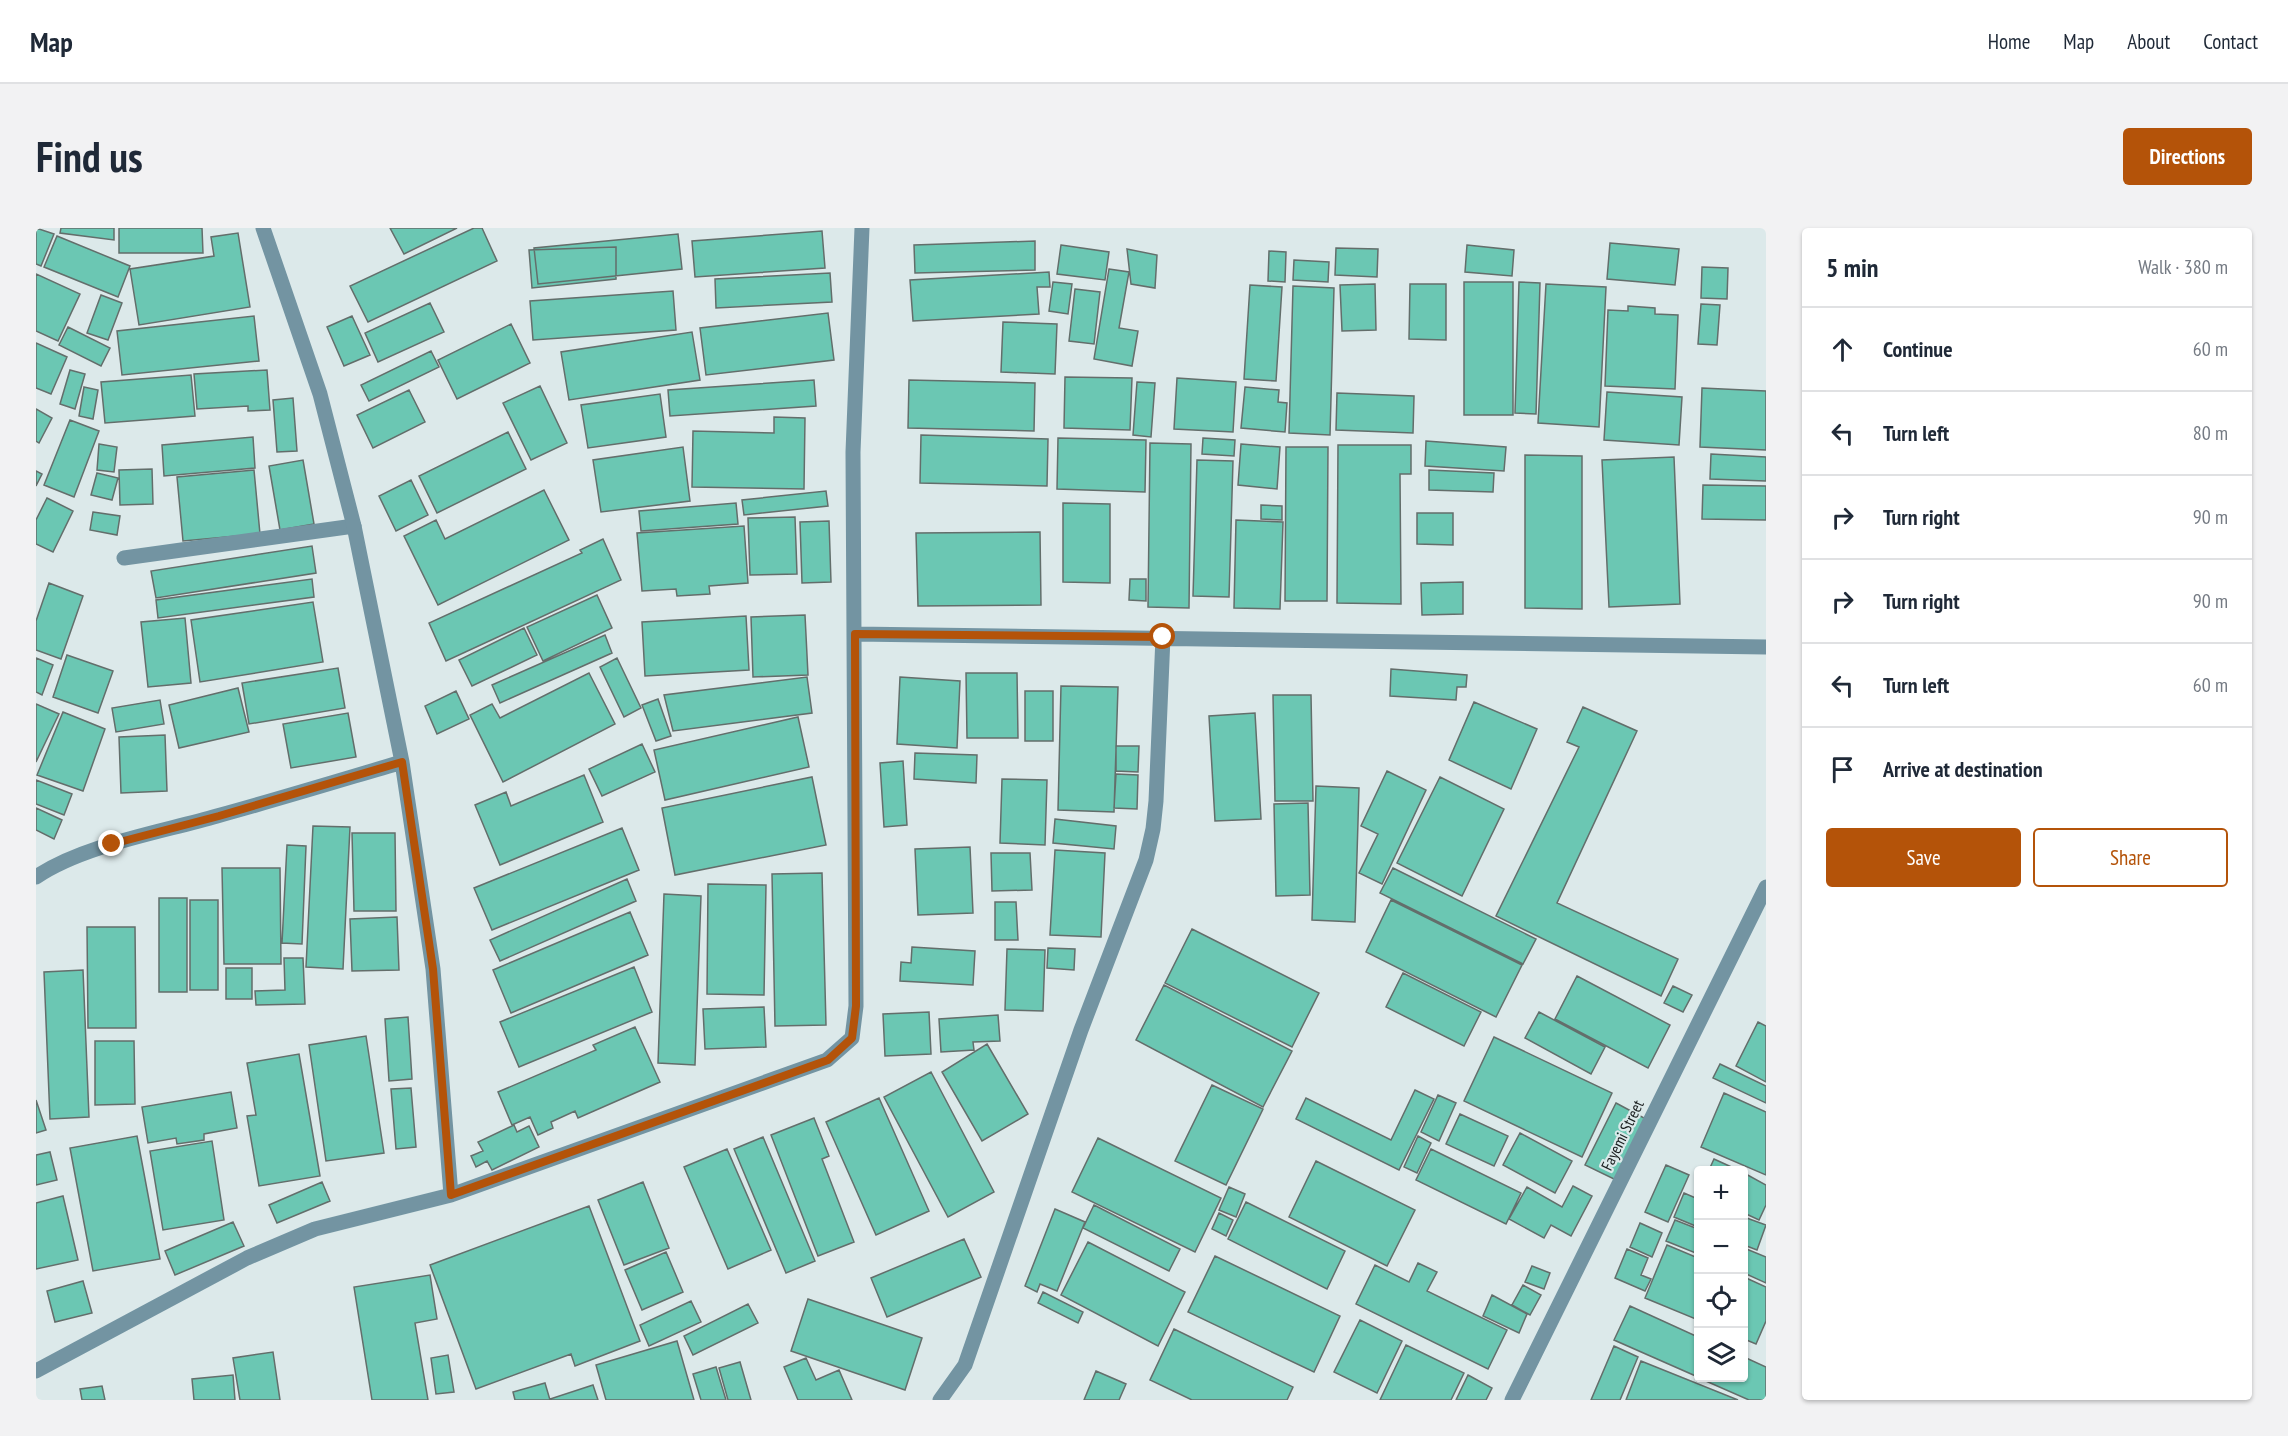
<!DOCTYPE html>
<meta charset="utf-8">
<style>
:root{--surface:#fff;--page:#f2f2f3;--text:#1f2937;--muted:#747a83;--line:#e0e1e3;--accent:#b45309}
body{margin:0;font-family:"PT Sans Narrow",sans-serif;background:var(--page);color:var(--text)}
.controls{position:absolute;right:18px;bottom:18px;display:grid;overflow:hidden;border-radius:6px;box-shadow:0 2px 4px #0004}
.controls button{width:54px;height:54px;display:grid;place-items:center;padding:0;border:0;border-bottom:2px solid var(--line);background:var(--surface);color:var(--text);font:30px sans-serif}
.stop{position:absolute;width:18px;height:18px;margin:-14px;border:4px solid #b45309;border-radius:50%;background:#fff}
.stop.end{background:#b45309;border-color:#fff;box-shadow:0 2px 6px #0008}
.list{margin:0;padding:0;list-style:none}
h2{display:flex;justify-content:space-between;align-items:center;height:78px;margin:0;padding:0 24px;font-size:26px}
h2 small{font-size:20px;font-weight:400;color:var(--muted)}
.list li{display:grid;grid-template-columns:39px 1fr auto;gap:18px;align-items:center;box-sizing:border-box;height:84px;padding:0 24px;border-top:2px solid var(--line)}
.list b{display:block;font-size:22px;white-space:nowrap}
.list em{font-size:20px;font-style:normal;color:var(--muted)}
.actions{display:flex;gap:12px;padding:18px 24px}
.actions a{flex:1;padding:14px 0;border:2px solid var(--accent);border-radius:6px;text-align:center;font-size:21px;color:var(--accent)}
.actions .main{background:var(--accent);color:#fff}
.icon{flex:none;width:33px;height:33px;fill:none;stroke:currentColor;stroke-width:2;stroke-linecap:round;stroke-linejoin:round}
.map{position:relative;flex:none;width:1730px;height:1172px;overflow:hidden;border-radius:6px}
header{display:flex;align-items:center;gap:36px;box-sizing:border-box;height:84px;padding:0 30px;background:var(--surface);border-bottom:2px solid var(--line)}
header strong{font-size:28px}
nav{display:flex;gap:33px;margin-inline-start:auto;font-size:21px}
.intro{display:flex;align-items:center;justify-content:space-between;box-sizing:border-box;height:144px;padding:0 36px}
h1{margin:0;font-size:42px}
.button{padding:15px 27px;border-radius:6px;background:var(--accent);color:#fff;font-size:21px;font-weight:700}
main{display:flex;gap:36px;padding:0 36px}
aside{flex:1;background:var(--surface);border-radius:6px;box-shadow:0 2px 4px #0004}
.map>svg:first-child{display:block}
.building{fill:#6bc7b3;stroke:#636e6b;stroke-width:1.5}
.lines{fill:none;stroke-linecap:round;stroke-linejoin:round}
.lane{stroke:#7394a2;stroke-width:15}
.street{stroke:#7394a2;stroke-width:15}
.route{stroke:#b45309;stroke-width:8}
.labels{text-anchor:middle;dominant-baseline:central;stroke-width:4.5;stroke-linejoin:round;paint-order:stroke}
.street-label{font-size:16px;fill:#181c1d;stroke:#dce9ea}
</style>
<header>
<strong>Map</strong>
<nav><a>Home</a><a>Map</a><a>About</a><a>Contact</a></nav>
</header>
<div class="intro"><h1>Find us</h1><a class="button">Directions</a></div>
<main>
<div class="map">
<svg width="1730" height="1172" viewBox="0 0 1730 1172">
<rect width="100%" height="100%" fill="#dce9ea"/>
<path class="building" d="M0,0L18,6L5,38L0,36Z
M25,0H78V12L24,5Z
M83,0H166L167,25H83Z
M354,0H421L368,26Z
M438,0H446L461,33L332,94L314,58Z
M786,3L789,40L659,49L656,13Z
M202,5L214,79L103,97L94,41L178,28L175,9Z
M642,6L646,41L502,56L498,20Z
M21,8L94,38L82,69L8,39Z
M999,13V42L879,45L878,17Z
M1574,15L1643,21L1639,57L1571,51Z
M1025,17L1073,24L1069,52L1021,46Z
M1431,17L1478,22L1476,48L1429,44Z
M580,19V51L496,60L493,22Z
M1300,20L1342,21L1341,49L1299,47Z
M1091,21L1121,27L1119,60L1095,56Z
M1233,23L1250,24L1249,54L1232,53Z
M1258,32L1293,34L1292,54L1257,52Z
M1666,39L1692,40L1691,71L1665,70Z
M1073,41L1093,44L1083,100L1102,103L1096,138L1058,131Z
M1013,44L1014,59H1001L1003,86L877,93L874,52Z
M794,45L796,74L680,80L679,51Z
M0,46L44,66L22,113L0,103Z
M1017,54L1036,56L1032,86L1013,83Z
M1428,54H1477V187H1428Z
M1483,54L1504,55L1500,186L1479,185Z
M1339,56L1340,102L1306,103L1304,57Z
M1374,56H1410V112L1373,111Z
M1510,56L1570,59L1563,199L1502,195Z
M1214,57L1246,59L1240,153L1208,151Z
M1257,58L1298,60L1294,207L1253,205Z
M1039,61L1064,64L1058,116L1033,113Z
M637,63L640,102L497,112L494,73Z
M65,67L86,75L72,112L51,105Z
M394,75L408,104L342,134L329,105Z
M1665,76L1684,77L1681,117L1662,116Z
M1592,78L1619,80V86L1642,87L1639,161L1569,158L1572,82L1592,83Z
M792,85L798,132L670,147L664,100Z
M218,88L223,133L86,147L81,103Z
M316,88L334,127L308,138L291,99Z
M967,94L1021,96L1019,146L965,144Z
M475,96L494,135L421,171L402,132Z
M32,99L74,120L65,138L23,117Z
M656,104L664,152L533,172L525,124Z
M0,115L31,129L15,166L0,160Z
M395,123L403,139L333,173L325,157Z
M34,142L49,146L39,181L24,176Z
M231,142L234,182L212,183V178L161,181L158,146Z
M155,147L159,188L69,195L65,154Z
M1029,149L1096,150L1094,202L1028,200Z
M1141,150L1200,154L1197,204L1138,201Z
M778,152L780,178L634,188L632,162Z
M873,152L999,155L998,203L872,200Z
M1101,154L1119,155L1115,209L1097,207Z
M504,158L531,215L495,232L467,175Z
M48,159L62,162L57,191L43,188Z
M1209,159L1243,162L1242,174L1251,175L1249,204L1205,200Z
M1666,160L1730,163V222L1664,219Z
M373,162L389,194L337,220L321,187Z
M1571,164L1646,169L1643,217L1568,212Z
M1301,165L1378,168L1377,205L1300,202Z
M624,166L630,209L552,220L545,177Z
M257,170L261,223L241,224L237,172Z
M0,181L16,190L3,215L0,213Z
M738,189L769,190L768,261L656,259L657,203L738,205Z
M34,192L63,203L38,269L8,257Z
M472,204L490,241L401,285L383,248Z
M885,207L1012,211L1011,258L884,255Z
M217,209L219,240L128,248L126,217Z
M1022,210L1110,212L1109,264L1021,261Z
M1167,210L1199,212L1198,228L1166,226Z
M1390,213L1470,219L1468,243L1389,238Z
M1114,215L1155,216L1153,380L1112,379Z
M63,216L81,219L78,244L61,242Z
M1205,216L1244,219L1241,261L1202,257Z
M1302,217H1375V246H1364L1365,376L1301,375Z
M647,219L654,273L565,284L557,232Z
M1250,219H1292L1291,373H1249Z
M1675,226L1730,229V253L1674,251Z
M1489,227L1546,228V381L1489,380Z
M1638,229L1644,376L1573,379L1566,232Z
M267,232L278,296L244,302L233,238Z
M1161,232L1197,233L1193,369L1157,368Z
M116,241L117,276L84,277L83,242Z
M218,242L224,306L147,313L141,249Z
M1393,242L1458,245L1457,264L1393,262Z
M0,243L6,246L0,258Z
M61,245L82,250L76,272L55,267Z
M375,252L392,287L360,303L343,268Z
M1667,257L1730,258V292L1666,291Z
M508,262L533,312L402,377L368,308L400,292L409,311Z
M790,263L792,278L708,287L706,272Z
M11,270L37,283L17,324L0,316V292Z
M700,275L702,296L605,303L603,283Z
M1027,275L1074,276V355L1027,354Z
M1225,277L1246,278V292L1225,291Z
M57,284L84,288L81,307L54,302Z
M1381,285H1417V317L1381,316Z
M759,289L761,346L714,347L712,290Z
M1200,292L1247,294L1244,381L1198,380Z
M793,293L795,354L766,355L764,294Z
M708,298L712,355L673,358L674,366L641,368L640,361L606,363L601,305Z
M1004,304L1005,377L882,378L880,305Z
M567,311L585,352L410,433L393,395L546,325L544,322Z
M276,318L280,345L120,370L115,343Z
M276,351L278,369L122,390L120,372Z
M1094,351H1110V373L1093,372Z
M1427,354V386L1386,387L1385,355Z
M13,355L47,368L25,431L0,422V393Z
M561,367L576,400L507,433L491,399Z
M277,374L287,434L164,454L155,392Z
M769,387L772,447L717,449L715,389Z
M710,388L713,442L609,448L606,394Z
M149,390L155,455L112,459L105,394Z
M488,400L501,427L436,458L423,432Z
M569,407L576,425L464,475L456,457Z
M31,427L77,443L62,485L17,469Z
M0,430L17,437L6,467L0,464Z
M581,430L605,480L588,489L564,439Z
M302,440L309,480L213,496L206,455Z
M1355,441L1431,447L1430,459H1421L1420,472L1354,468Z
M553,445L579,496L467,554L434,487L456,476L464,490Z
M930,445H981L982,510H931Z
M771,449L776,485L637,503L628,467Z
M864,449L924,453L921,520L861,516Z
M1025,458L1082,459L1078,584L1022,582Z
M202,460L213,504L143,520L133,477Z
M420,463L433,491L401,506L389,478Z
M989,463H1017V513H989Z
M1237,467H1275L1277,573H1239Z
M622,471L635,508L620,513L606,477Z
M124,472L128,496L80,504L76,480Z
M1438,474L1501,501L1475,561L1413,532Z
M0,476L23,486L0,534Z
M1547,479L1601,503L1521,675L1642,731L1625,768L1460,688L1543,519L1531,514Z
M27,484L69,501L47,563L1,547Z
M312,485L320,529L255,540L247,496Z
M1219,485L1225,591L1179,593L1173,488Z
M762,489L773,539L629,572L618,522Z
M129,507L131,563L85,565L83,509Z
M606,516L619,544L566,568L553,541Z
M1080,518H1103L1102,544L1080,543Z
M879,525L941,527L940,555L878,551Z
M867,533L871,597L848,599L844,535Z
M1351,543L1390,562L1346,656L1323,645L1342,606L1325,598Z
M1080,546L1102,547L1101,581L1078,580Z
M548,547L567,594L464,637L439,577L470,564L475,578Z
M776,549L790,617L639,647L626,580Z
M1404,549L1468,581L1426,668L1361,635Z
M966,551L1011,552L1009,617L964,615Z
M0,552L36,566L28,587L0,576Z
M1280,558L1323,560L1319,694L1276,692Z
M1272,575L1274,667L1240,668L1238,576Z
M0,580L26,592L18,611L0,602Z
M1019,591L1080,598L1078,621L1017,615Z
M277,598L314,599L307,741L270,739Z
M586,600L603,642L456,702L438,660Z
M316,605H359L360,683H318Z
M251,617L270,618L266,716L246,715Z
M934,619L937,685L882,687L879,621Z
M1019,622L1069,625L1065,709L1014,707Z
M955,625H994L996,662L956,663Z
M186,640H244L245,736H188Z
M1357,640L1500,711L1487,736L1344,665Z
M786,645L790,797L739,798L736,646Z
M591,651L600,673L464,733L454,712Z
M672,656L730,657L728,767L671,766Z
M628,666L665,668L659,837L622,835Z
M123,670H151V764H123Z
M154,672H182V762H154Z
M1355,672L1486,737L1460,789L1330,724Z
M959,674H980L982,712H959Z
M594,684L612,727L475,785L457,742Z
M361,689L363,742L316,743L314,691Z
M51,699H99L100,800H52Z
M1156,701L1283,765L1256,819L1129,755Z
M876,719L939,723L937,757L864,753L865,734L875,735Z
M1012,720L1039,721L1038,742L1011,740Z
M971,721L1009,722L1007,783L969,782Z
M248,730H267L269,776L220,777L219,763L249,762Z
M598,739L616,784L483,839L464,794Z
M190,740H216V771H190Z
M47,742L53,889L14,891L8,744Z
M1367,745L1445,784L1428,818L1350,779Z
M1541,748L1634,797L1612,840L1519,791Z
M1128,757L1256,823L1227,879L1100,812Z
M1637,758L1656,767L1647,784L1628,775Z
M728,779L730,819L669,821L667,781Z
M893,784L895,826L849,828L847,786Z
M1503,784L1569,819L1555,846L1489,810Z
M962,787L964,813L937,814L938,822L905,824L903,791Z
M372,789L376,851L353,853L349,791Z
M1722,794L1730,798V854L1700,838Z
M599,799L624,854L542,890L539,883L515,894L517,900L502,907L494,889L476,897L462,864L560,822L557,817Z
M330,808L348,925L290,933L273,817Z
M1458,809L1576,865L1546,929L1428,873Z
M59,813H98L99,876L59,877Z
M951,816L992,886L946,913L906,844Z
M263,826L284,948L223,958L211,888L220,887L211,835Z
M1684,836L1730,858V875L1677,850Z
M895,844L958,964L912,989L848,869Z
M1176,857L1227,881L1190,957L1139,933Z
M375,860L380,919L360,921L355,861Z
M1379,862L1398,871L1363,942L1260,891L1270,870L1355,912Z
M195,864L201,900L168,906V912L141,916L140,910L112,915L106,879Z
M1688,865L1730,884V947L1665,919Z
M1402,867L1420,875L1403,913L1385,904Z
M843,870L893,983L840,1007L790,894Z
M0,872L10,902L0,905Z
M1580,875L1610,891L1580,952L1549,937Z
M1424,886L1472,908L1458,938L1410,916Z
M778,890L793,928L786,931L818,1014L782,1028L735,907Z
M478,897L481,904L493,898L503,919L456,942L451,933L440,939L435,928L447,923L442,914Z
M1484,905L1536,933L1519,965L1467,937Z
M101,908L124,1031L57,1043L34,920Z
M1382,908L1395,915L1381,945L1368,939Z
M727,909L779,1033L750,1045L698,921Z
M1062,910L1185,970L1159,1024L1036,964Z
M176,913L188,992L127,1002L114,923Z
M691,921L735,1022L692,1041L648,939Z
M1395,921L1485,965L1470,996L1380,952Z
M14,924L21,952L0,957V927Z
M1678,931L1702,942H1673Z
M1280,933L1379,982L1351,1038L1253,989Z
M1630,937L1653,947L1632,994L1609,984Z
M1708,945L1730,957V977L1723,992L1708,985Z
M286,954L294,973L241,995L233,977Z
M607,954L633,1020L588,1037L562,972Z
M1537,958L1556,968L1535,1008L1515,997L1508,1010L1473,991L1491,959L1526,979Z
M1193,959L1209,966L1200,989L1183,982Z
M1648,965L1662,971V999L1638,989Z
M27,968L42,1032L0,1041V975Z
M1210,974L1309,1023L1291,1061L1192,1011Z
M1058,977L1144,1021L1133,1043L1047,1000Z
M553,978L604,1113L539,1138L535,1126L440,1161L394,1037Z
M1019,981L1049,994L1021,1063L1004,1056L1001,1064L989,1058Z
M1183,985L1197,992L1190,1008L1176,1001Z
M1708,989L1730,997L1721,1022L1708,1017Z
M1639,992L1662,1001V1026L1630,1013Z
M197,994L208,1018L139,1047L129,1023Z
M1604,995L1626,1005L1616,1029L1594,1019Z
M928,1011L945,1049L851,1089L835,1050Z
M1052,1014L1149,1064L1122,1118L1025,1067Z
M1631,1017L1662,1030V1092L1609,1070Z
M1708,1020L1730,1029V1055L1708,1045Z
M1591,1021L1612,1030L1605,1047L1615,1051L1609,1063L1579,1050Z
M630,1024L647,1064L606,1082L589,1042Z
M1179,1028L1304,1088L1278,1144L1152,1084Z
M1382,1035L1401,1044L1391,1063L1471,1102L1452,1141L1320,1076L1339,1037L1373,1054Z
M1496,1038L1514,1045L1508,1061L1489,1054Z
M394,1047L401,1091L379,1095L392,1172H336L318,1059Z
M1708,1049L1730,1059V1093L1720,1116L1708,1111Z
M47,1053L56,1085L19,1094L11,1063Z
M1487,1057L1505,1067L1494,1087L1476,1077Z
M1007,1064L1047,1084L1042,1095L1002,1075Z
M1456,1067L1491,1086L1483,1105L1447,1088Z
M772,1071L886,1110L869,1162L755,1123Z
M655,1073L665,1094L613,1118L604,1097Z
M712,1076L722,1095L657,1127L648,1108Z
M1594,1078L1662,1109V1149L1578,1112Z
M1324,1092L1366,1113L1341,1165L1298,1144Z
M1138,1101L1257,1159L1251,1172H1156L1114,1152Z
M641,1113L658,1172H570L560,1137Z
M1370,1117L1428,1145L1415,1172H1344Z
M1578,1118L1602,1129L1584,1172H1555Z
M237,1124L244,1172H204L197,1130Z
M412,1127L418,1164L400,1166L395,1130Z
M1708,1129L1730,1139V1172H1713L1663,1150H1708Z
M770,1130L780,1152L803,1142L816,1172H762L748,1139Z
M1605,1133L1702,1172H1590Z
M704,1134L715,1172H692L683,1140Z
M680,1139L690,1172H665L657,1146Z
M1060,1143L1090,1156L1083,1172H1048Z
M197,1147L199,1172H158L156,1151Z
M1432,1147L1456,1160L1450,1172H1420Z
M509,1155L514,1172H479L477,1164Z
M557,1157L562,1172H514V1171Z
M66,1158L69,1172H46L44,1161Z"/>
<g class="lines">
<path class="lane" d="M88,330L318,298"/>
<path class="street" d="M227,0L284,166L318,298L366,534L397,741L415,967
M819,406L1730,419
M0,649C47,617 126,604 181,588C243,571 305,552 366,534
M0,1143L211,1030L279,1001L415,967L791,832L816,810L820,778L817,224L826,0
M904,1172L929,1137L1045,802L1110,632L1117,601L1120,573L1127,409
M1476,1172L1730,659"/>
</g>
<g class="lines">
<path class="route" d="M76,616L183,588L366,534L397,741L415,967L792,832L816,810L820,778L819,406L1127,409"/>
</g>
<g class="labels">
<g class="street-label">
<text transform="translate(1586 907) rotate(-64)">Fayemi Street</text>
</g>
</g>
</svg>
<div class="controls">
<button>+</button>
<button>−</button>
<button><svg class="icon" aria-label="locate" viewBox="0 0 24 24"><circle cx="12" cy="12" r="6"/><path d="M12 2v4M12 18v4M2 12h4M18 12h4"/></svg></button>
<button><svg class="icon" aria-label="layers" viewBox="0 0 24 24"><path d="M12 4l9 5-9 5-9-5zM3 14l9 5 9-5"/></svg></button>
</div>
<div class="stop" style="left:1127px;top:409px"></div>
<div class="stop end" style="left:76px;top:616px"></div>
</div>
<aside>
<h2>5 min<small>Walk · 380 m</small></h2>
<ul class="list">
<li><svg class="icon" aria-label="ahead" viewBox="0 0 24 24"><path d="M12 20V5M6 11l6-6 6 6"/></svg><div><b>Continue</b></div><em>60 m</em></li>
<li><svg class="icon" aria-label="left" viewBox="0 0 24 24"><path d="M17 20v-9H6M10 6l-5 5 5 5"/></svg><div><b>Turn left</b></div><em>80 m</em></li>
<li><svg class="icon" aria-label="right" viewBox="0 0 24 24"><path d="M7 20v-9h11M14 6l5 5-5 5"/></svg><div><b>Turn right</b></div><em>90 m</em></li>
<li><svg class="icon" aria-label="right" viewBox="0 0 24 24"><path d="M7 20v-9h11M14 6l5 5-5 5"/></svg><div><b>Turn right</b></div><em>90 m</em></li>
<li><svg class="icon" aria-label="left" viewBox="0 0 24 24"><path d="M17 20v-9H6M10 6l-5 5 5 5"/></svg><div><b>Turn left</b></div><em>60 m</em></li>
<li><svg class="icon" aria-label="arrive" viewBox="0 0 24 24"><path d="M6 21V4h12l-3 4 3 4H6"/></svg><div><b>Arrive at destination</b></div></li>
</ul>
<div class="actions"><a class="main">Save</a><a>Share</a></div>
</aside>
</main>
